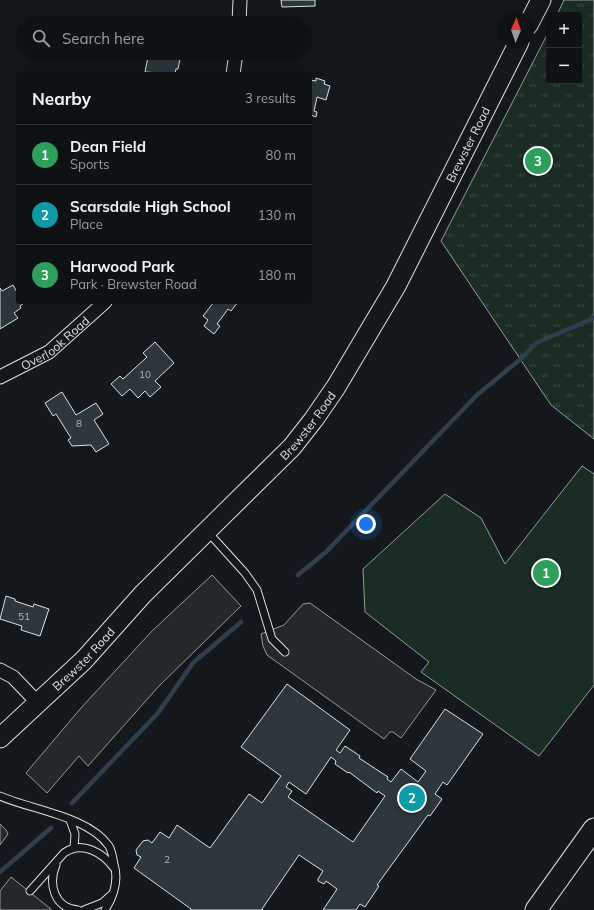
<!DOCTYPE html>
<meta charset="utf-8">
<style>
:root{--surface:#0f1215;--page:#181b1e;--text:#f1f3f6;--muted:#9b9ea0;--line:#2f3234;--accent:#ffb74d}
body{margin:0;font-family:Mulish,sans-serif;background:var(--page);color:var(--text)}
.controls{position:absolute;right:12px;top:12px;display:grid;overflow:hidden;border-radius:4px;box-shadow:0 4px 16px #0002}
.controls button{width:36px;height:36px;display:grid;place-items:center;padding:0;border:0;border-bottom:1px solid var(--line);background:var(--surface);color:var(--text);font:20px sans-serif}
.compass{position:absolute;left:498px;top:12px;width:36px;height:36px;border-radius:50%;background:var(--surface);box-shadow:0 4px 16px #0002;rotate:2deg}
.you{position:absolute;left:366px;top:524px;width:14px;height:14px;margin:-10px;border:3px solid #fff;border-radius:50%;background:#1a73e8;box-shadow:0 0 0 6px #1a73e833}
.badge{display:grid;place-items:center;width:26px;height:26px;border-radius:50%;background:var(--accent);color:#fff;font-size:13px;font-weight:700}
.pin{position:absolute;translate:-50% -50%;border:2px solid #fff;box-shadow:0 1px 4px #0006}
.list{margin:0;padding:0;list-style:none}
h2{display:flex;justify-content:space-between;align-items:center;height:52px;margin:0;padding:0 16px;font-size:17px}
h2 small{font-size:13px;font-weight:400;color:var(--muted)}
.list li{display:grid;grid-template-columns:26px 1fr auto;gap:12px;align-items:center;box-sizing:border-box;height:60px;padding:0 16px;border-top:1px solid var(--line)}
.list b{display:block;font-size:15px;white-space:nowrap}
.list p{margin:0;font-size:13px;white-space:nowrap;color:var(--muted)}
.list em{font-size:13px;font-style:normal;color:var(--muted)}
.icon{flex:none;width:22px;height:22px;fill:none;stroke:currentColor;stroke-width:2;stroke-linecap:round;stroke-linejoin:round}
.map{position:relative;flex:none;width:594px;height:910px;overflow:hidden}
.search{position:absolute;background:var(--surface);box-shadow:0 4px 16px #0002;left:16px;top:16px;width:296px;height:44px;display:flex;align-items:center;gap:10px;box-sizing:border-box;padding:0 14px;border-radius:22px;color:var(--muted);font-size:15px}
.panel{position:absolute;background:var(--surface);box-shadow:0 4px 16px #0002;left:16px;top:72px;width:296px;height:232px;border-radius:4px}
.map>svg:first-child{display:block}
.park{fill:url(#park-tufts);stroke:#939e99}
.pitch{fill:#1a2d24;stroke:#939e99}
.parking{fill:#24282b;stroke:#939e99}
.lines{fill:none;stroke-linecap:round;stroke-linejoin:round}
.stream{stroke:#2f3f4d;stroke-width:4.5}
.building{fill:#2c363c;stroke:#d8e6dc;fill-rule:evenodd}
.lane-casing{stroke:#d8e6dc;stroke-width:9}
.street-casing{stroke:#d8e6dc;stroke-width:15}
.secondary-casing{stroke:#d8e6dc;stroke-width:21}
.primary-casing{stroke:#d8e6dc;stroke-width:23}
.lane{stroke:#14181c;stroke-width:7}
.street{stroke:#14181c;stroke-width:13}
.secondary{stroke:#14181c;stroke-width:19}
.primary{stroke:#14181c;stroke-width:21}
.labels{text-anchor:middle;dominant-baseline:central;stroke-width:3;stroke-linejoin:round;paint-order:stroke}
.number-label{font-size:10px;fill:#adbab4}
.street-label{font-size:12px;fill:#d8e6dc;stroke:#14181c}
</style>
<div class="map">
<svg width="594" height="910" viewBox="0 0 594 910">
<defs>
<pattern id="park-tufts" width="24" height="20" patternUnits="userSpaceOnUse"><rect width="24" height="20" fill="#1a2d24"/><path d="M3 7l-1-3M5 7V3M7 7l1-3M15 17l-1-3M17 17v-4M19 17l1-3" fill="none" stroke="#3b4b43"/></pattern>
</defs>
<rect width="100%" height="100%" fill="#14181c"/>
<path class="park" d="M564,0H594V439L551,405L441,241L549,31V81H579V15H557Z"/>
<path class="pitch" d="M582,466L594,474V685L539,756L421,672L429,662L365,612L363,569L445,494L481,518L505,564Z"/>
<path class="parking" d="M212,575L241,606L159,686L88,766L79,756L47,793L26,773L81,708L152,631Z
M310,603L416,679L436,690L401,738L393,732H390L384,739L267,655L263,646L261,634L284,625L303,604Z
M0,824L6,830L8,834L0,845Z
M11,877L52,910H0V891Z"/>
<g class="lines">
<path class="stream" d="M298,575L326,552L477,395L523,357L536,343L594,318
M72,803L158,713L193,663L241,622
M0,872L51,828"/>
</g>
<path class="building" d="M281,0H315V6L282,7Z
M154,53L181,54L178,69H176L175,74L145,72L148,57L153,58Z
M316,78L325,81L324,84L330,86L326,100L317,97L314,111L317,112L316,117L311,115L310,120V80L316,81Z
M13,285L18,294V302L24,303L20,306L21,308L14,313L18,318L0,329V288L2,291Z
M214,302H238L231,311L228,309L217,324L220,326L214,334L204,326L208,320L203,316Z
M155,342L174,363L155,381L161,387L150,397L145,391L138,398L130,389L122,396L111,384L120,376L123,379L147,357L143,353Z
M62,392L76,415L96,403L103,414L94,420L109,444L96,452L91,445L72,446L68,440L71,438L56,414L53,416L45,403Z
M6,596L15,599V601L33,607L34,604L49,609L40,636L21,630L22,626L0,619Z
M287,684L350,730L336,750L340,753L345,746L360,756L359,758L388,777L387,779L391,782L401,769L418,782L426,771L410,759L445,709L483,734L447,785L443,782L435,794L442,799L430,816L428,815L377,885L379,886L365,907L360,904L356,910H323L337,889L326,881L324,884L318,881V879L323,871L299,855L262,909L263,910H190L191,909L134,868L141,857L137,855L136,850L143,841L148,840L152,843L160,832L169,838L177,825L210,848L249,794L262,803L281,776L241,747ZM331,757L336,761L335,764L348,773L349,772L377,793L378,791L385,796L353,842L288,797L292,791L286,787L289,782L306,794Z"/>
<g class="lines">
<g class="lane-casing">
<path id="lane" d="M207,531L245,573L257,590L272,639L285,652
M0,796C32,810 88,816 109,846C112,851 113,859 114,864C119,881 114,896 105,910
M70,820L75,834L74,848
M56,865C48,884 54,908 78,910
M30,891L64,853C82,840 103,853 114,868
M84,910L102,903L111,895"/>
</g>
<g class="street-casing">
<g id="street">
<path d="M239,23L240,0"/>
<path d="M233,74L236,53"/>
<path id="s1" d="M0,377L49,352L105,302"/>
<path d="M0,670L13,677L37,702"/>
</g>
</g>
<g class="secondary-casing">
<g id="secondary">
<path d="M528,25L541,0"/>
<path id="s2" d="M0,738L84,660L143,594L292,447L314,419L336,387L396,286L519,42"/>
</g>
</g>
<g class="primary-casing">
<path id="primary" d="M536,910L594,829"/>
</g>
<use href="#lane" class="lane"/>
<use href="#street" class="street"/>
<use href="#secondary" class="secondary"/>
<use href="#primary" class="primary"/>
</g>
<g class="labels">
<g class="number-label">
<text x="145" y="374">10</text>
<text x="79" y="423">8</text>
<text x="24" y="616">51</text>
<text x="167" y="859">2</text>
</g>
<g class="street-label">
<text stroke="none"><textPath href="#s2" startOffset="763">Brewster Road</textPath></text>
<text stroke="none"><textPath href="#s1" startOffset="65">Overlook Road</textPath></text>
<text stroke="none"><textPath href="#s2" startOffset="439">Brewster Road</textPath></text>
<text stroke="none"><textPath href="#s2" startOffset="115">Brewster Road</textPath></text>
</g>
</g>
</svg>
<div class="controls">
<button>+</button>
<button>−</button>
</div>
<svg class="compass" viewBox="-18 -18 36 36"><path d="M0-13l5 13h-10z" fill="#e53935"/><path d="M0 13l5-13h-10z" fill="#9b9ea0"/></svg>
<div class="you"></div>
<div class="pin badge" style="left:546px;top:573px;background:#2e9e5b">1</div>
<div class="pin badge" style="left:412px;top:798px;background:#0f9aa8">2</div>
<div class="pin badge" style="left:538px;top:161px;background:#2e9e5b">3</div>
<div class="search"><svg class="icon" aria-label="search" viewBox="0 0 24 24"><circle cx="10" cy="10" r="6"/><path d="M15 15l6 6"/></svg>Search here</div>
<section class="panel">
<h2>Nearby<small>3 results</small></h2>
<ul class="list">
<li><span class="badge" style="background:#2e9e5b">1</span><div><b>Dean Field</b><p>Sports</p></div><em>80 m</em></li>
<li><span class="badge" style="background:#0f9aa8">2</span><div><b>Scarsdale High School</b><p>Place</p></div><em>130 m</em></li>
<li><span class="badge" style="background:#2e9e5b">3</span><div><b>Harwood Park</b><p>Park · Brewster Road</p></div><em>180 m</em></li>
</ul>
</section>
</div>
